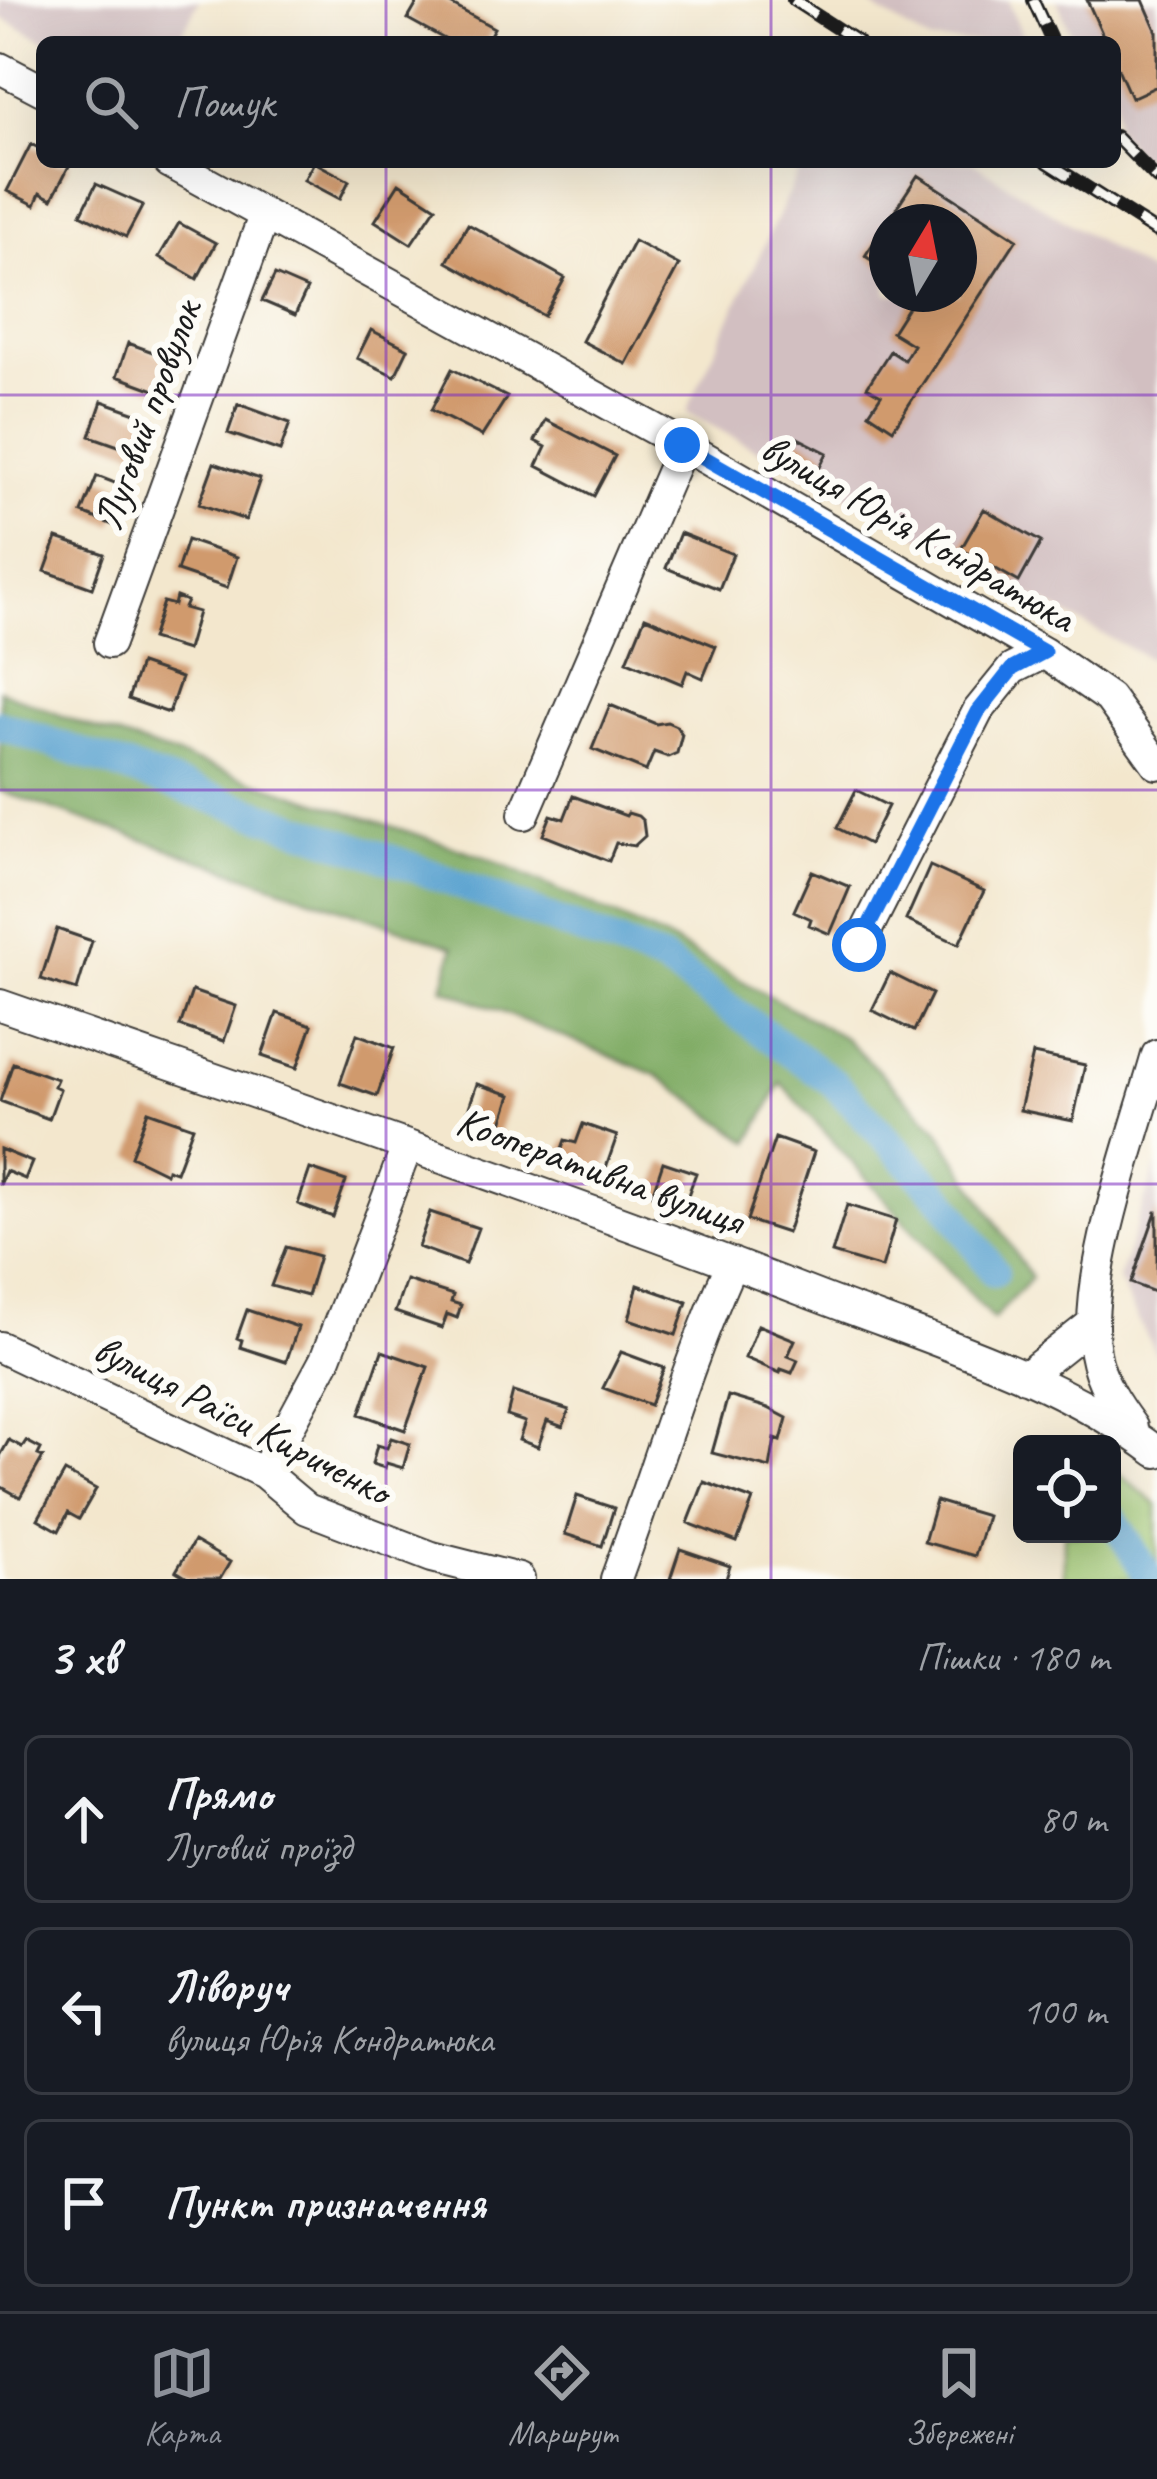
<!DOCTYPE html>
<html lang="uk">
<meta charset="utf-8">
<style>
:root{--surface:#171b24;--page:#20242c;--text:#f1f3f6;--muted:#9ea1a6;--line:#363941;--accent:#8c9099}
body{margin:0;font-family:Caveat,sans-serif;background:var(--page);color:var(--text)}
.controls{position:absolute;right:36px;bottom:36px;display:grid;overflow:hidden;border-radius:18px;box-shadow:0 12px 48px #0002}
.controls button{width:108px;height:108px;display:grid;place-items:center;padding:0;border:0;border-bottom:3px solid var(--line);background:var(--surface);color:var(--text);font:60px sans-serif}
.compass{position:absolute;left:869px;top:204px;width:108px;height:108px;border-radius:50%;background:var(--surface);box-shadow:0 12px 48px #0002;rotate:10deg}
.stop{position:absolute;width:36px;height:36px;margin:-27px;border:9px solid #1a73e8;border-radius:50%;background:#fff}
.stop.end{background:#1a73e8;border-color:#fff;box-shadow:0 3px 12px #0008}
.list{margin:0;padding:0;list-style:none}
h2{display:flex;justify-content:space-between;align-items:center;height:156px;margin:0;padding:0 48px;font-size:51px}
h2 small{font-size:39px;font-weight:400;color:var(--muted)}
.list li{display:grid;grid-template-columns:78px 1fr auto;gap:36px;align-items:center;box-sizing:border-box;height:168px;margin:0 24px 24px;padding:0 24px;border:3px solid var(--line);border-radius:18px}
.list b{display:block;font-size:45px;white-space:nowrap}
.list p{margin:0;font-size:39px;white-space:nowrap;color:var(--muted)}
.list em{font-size:39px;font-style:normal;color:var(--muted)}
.icon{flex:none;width:66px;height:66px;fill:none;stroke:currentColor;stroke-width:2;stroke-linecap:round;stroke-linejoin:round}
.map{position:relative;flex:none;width:1157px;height:1579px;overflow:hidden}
.search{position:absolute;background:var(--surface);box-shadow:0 12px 48px #0002;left:36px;right:36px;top:36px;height:132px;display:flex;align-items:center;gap:30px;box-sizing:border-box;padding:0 42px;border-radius:18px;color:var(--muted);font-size:45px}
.sheet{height:732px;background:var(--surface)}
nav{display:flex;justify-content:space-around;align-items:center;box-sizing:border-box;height:168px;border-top:3px solid var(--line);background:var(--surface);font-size:33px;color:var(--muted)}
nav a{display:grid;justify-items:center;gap:6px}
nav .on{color:var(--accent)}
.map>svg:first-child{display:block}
.industrial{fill:#d2bfc1;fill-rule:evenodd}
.green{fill:#a0c873;stroke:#5e7248;stroke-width:3}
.forest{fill:#80ac65;stroke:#4e6440;stroke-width:3}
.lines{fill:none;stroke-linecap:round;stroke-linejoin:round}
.canal{stroke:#58a1cf;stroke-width:30}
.building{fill:#d09a6d}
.minor-casing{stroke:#3c3a37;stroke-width:34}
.minor{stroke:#fff;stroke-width:30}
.rail-casing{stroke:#1c1c1c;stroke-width:14}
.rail{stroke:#fdfcf7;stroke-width:9;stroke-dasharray:27;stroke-linecap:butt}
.route{stroke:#1a73e8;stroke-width:15}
.grid{fill:none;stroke:#7b2cbf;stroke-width:3;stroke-opacity:0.55}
.labels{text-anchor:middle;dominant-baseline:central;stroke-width:12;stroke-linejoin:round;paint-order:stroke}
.street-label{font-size:42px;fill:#1c1c1c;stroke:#fdfcf7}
</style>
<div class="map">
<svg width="1157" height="1579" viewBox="0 0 1157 1579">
<rect width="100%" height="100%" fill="#fdfcf7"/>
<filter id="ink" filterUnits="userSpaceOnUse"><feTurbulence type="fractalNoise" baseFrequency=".00833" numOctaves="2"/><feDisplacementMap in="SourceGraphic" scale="24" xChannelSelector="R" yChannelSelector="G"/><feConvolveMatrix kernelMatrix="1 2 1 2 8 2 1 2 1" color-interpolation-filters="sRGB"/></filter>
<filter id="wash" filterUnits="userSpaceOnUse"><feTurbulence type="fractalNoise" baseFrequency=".004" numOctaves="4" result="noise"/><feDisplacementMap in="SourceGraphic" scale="48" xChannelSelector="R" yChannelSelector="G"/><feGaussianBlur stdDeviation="2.7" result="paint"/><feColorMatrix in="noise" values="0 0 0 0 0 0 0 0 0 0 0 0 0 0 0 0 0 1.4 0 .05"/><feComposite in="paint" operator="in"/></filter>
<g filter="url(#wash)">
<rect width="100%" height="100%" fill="#f3e7cd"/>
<path class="industrial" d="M0,0H199L178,42H47L0,17Z
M861,0H1008L1025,42H929Z
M1057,0H1157V167L1136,153L1115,128V42H1075Z
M803,162H972L1157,278V663L686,412ZM887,222H959V294H887Z
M1157,1164V1357L1118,1280Z"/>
<path class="green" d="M1112,1468L1157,1505V1579H1064V1534H1112Z"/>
<path class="forest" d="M0,690L84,725L485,857L671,941L846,1039L938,1129L1031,1278L993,1320L781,1083L750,1142L657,1075L443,988L454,947L0,791Z"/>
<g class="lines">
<path class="canal" d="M0,725L410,866L664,962L833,1082L945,1201L994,1272
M1113,1519L1150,1579"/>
</g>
<g id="blocks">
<path class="building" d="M419,0H443L494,28L486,42H450L408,19Z
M1087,0H1143L1157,32V86L1131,98L1115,62V42H1106Z
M31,144L42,150V162L70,164L52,199L40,193L35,205L7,191Z
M314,162L349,181L340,199L304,180Z
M918,175L1017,239L893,429L869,413L881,395L867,387L890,351L904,360L913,345L892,332L916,294H959V222H887Z
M399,183L436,207L411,244L375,221Z
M96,184L143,205L126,237L81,214Z
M887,222V270L865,256Z
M179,223L216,243L197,279L159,257Z
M468,224L565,278L544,316L447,262Z
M634,241L679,265L626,364L582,341Z
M275,275L307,289L295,315L262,301Z
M371,330L408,349L395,376L357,358Z
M128,343L175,360L163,393L117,376Z
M452,369L507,397L482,436L431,410Z
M102,401L153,419L141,454L90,436Z
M238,404L290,423L280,451L228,433Z
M546,420L615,456L594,496L537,466L546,447L535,441Z
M798,438L827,453L817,473L788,458Z
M214,463L260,479L246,520L199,504Z
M97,476L128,488L113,525L82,513Z
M984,509L1041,542L1019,582L961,549Z
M680,533L733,554L719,589L666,568Z
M57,538L104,554L92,588L45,571Z
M187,540L237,557L227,588L177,571Z
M176,597L187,601L184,608L198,612L187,650L151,639L163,602L174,605Z
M645,617L716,646L703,678L687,671L682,684L627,661Z
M140,664L181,678L169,713L128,699Z
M610,705L656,724L667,722L676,726L682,734L677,753L668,757L654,752L646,771L592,749Z
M856,790L888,806L869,844L837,828Z
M573,796L626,816L628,813L638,816L643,821L645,836L634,846L616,843L609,861L543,835L551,815L564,819Z
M930,866L984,891L959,944L906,920Z
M812,871L850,887L830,934L809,925L811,919L794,911Z
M57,929L92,941L77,990L41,979Z
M890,973L932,994L914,1031L872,1010Z
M192,991L236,1006L224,1041L180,1026Z
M277,1013L312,1025L297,1068L262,1056Z
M357,1034L394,1048L377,1096L340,1083Z
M1033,1054L1085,1065L1073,1121L1020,1110Z
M13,1063L57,1079L54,1086L60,1089L49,1119L0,1101Z
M477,1084L511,1095L497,1139L462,1128Z
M148,1111L193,1127L176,1172L167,1169L166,1173L131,1156Z
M583,1124L617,1136L603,1176L558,1160L565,1140L576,1143Z
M775,1138L814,1152L787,1233L747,1220Z
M0,1149L32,1162L25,1179L6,1171L0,1185Z
M663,1162L696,1173L684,1206L652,1195Z
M310,1169L346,1181L333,1217L298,1204Z
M847,1205L896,1220L882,1268L832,1253Z
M430,1212L478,1228L465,1264L418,1247Z
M1156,1212H1157V1293L1131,1283Z
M286,1247L319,1256L307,1296L271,1286Z
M406,1280L453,1295L451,1302L461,1305L457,1318L447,1314L442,1328L395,1312Z
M638,1285L687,1302L676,1335L629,1319Z
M247,1310L298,1327L286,1362L240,1347L242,1340L237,1338Z
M758,1325L795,1340L788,1356L798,1360L792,1373L781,1369L780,1373L745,1358Z
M382,1351L428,1367L405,1430L360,1414Z
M621,1352L664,1368L650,1405L603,1388Z
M513,1392L569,1410L563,1427L547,1421L538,1447L519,1440L525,1422L507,1416Z
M728,1396L768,1408L787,1418L781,1441L775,1439L770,1468L712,1453Z
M391,1438L410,1444L403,1468L386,1463L385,1468L372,1464L377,1445L387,1448Z
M9,1440L22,1447L26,1441L41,1449L38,1455L43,1457L20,1497L0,1486V1456Z
M65,1472L96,1489L79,1519L68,1513L59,1531L38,1519Z
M704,1482L753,1500L737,1542L688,1523Z
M577,1496L614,1508L602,1546L565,1534Z
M936,1501L987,1516L975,1556L924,1542Z
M194,1541L230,1562L220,1579H189L176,1571Z
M680,1549L730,1566L726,1579H670Z"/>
</g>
</g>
<g filter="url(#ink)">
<use href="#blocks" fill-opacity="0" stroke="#3c3a37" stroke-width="3"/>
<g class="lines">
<g class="minor-casing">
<path id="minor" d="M0,68L42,90
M169,162L683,445L1044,653L1109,698L1157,764
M109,643L264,216
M524,814L683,445
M859,945L978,711L1012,669L1044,653
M0,1005C271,1099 544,1190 812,1294C928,1339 1056,1376 1157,1452
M0,1347L264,1473L307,1509L432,1557L519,1579
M1025,1377L1093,1323
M1132,1427C1115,1404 1100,1382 1095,1353C1082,1276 1135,1134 1157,1055
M264,1473L325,1360L407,1147
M616,1579C655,1474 686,1365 732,1263"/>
</g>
<use href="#minor" class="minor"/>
<g class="rail-casing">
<path id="rail" d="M793,0L858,42
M1033,0L1052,42
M1115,136L1157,179
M1047,162L1157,232"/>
</g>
<use href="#rail" class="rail"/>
</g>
</g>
<g class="lines" filter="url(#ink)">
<path class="route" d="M682,445L1044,652L1012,669L978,712L859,945"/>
</g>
<path class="grid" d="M386,0V42M771,0V42M386,162V1579M771,162V1579M0,395H1157M0,790H1157M0,1184H1157"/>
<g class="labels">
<g class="street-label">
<text transform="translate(147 415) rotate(-70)">Луговий провулок</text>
<text transform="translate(918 533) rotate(30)">вулиця Юрія Кондратюка</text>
<text transform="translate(600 1171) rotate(20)">Кооперативна вулиця</text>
<text transform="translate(242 1420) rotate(27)">вулиця Раїси Кириченко</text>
</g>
</g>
</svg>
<div class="controls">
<button><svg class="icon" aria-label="locate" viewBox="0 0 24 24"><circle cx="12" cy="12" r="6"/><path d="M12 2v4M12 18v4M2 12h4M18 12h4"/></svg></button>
</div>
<svg class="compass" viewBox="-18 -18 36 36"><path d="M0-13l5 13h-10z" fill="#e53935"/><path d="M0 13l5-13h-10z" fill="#9ea1a6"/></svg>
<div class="stop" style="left:859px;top:945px"></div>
<div class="stop end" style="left:682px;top:445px"></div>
<div class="search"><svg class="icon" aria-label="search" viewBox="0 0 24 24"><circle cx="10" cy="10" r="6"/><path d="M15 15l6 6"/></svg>Пошук</div>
</div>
<section class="sheet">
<h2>3 хв<small>Пішки · 180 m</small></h2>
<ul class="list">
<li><svg class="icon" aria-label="ahead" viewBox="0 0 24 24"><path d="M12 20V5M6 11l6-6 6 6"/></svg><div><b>Прямо</b><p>Луговий проїзд</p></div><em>80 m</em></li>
<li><svg class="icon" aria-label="left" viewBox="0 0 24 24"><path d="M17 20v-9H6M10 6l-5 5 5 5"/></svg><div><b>Ліворуч</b><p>вулиця Юрія Кондратюка</p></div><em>100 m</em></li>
<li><svg class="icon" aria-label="arrive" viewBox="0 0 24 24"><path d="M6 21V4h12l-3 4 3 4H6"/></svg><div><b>Пункт призначення</b></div></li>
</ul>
</section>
<nav>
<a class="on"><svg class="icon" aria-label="map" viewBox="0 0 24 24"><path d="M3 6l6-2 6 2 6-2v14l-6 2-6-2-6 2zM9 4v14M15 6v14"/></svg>Карта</a>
<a><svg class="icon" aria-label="directions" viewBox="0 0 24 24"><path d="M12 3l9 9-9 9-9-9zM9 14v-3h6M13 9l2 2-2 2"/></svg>Маршрут</a>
<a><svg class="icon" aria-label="saved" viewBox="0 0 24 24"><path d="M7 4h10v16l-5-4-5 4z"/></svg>Збережені</a>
</nav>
